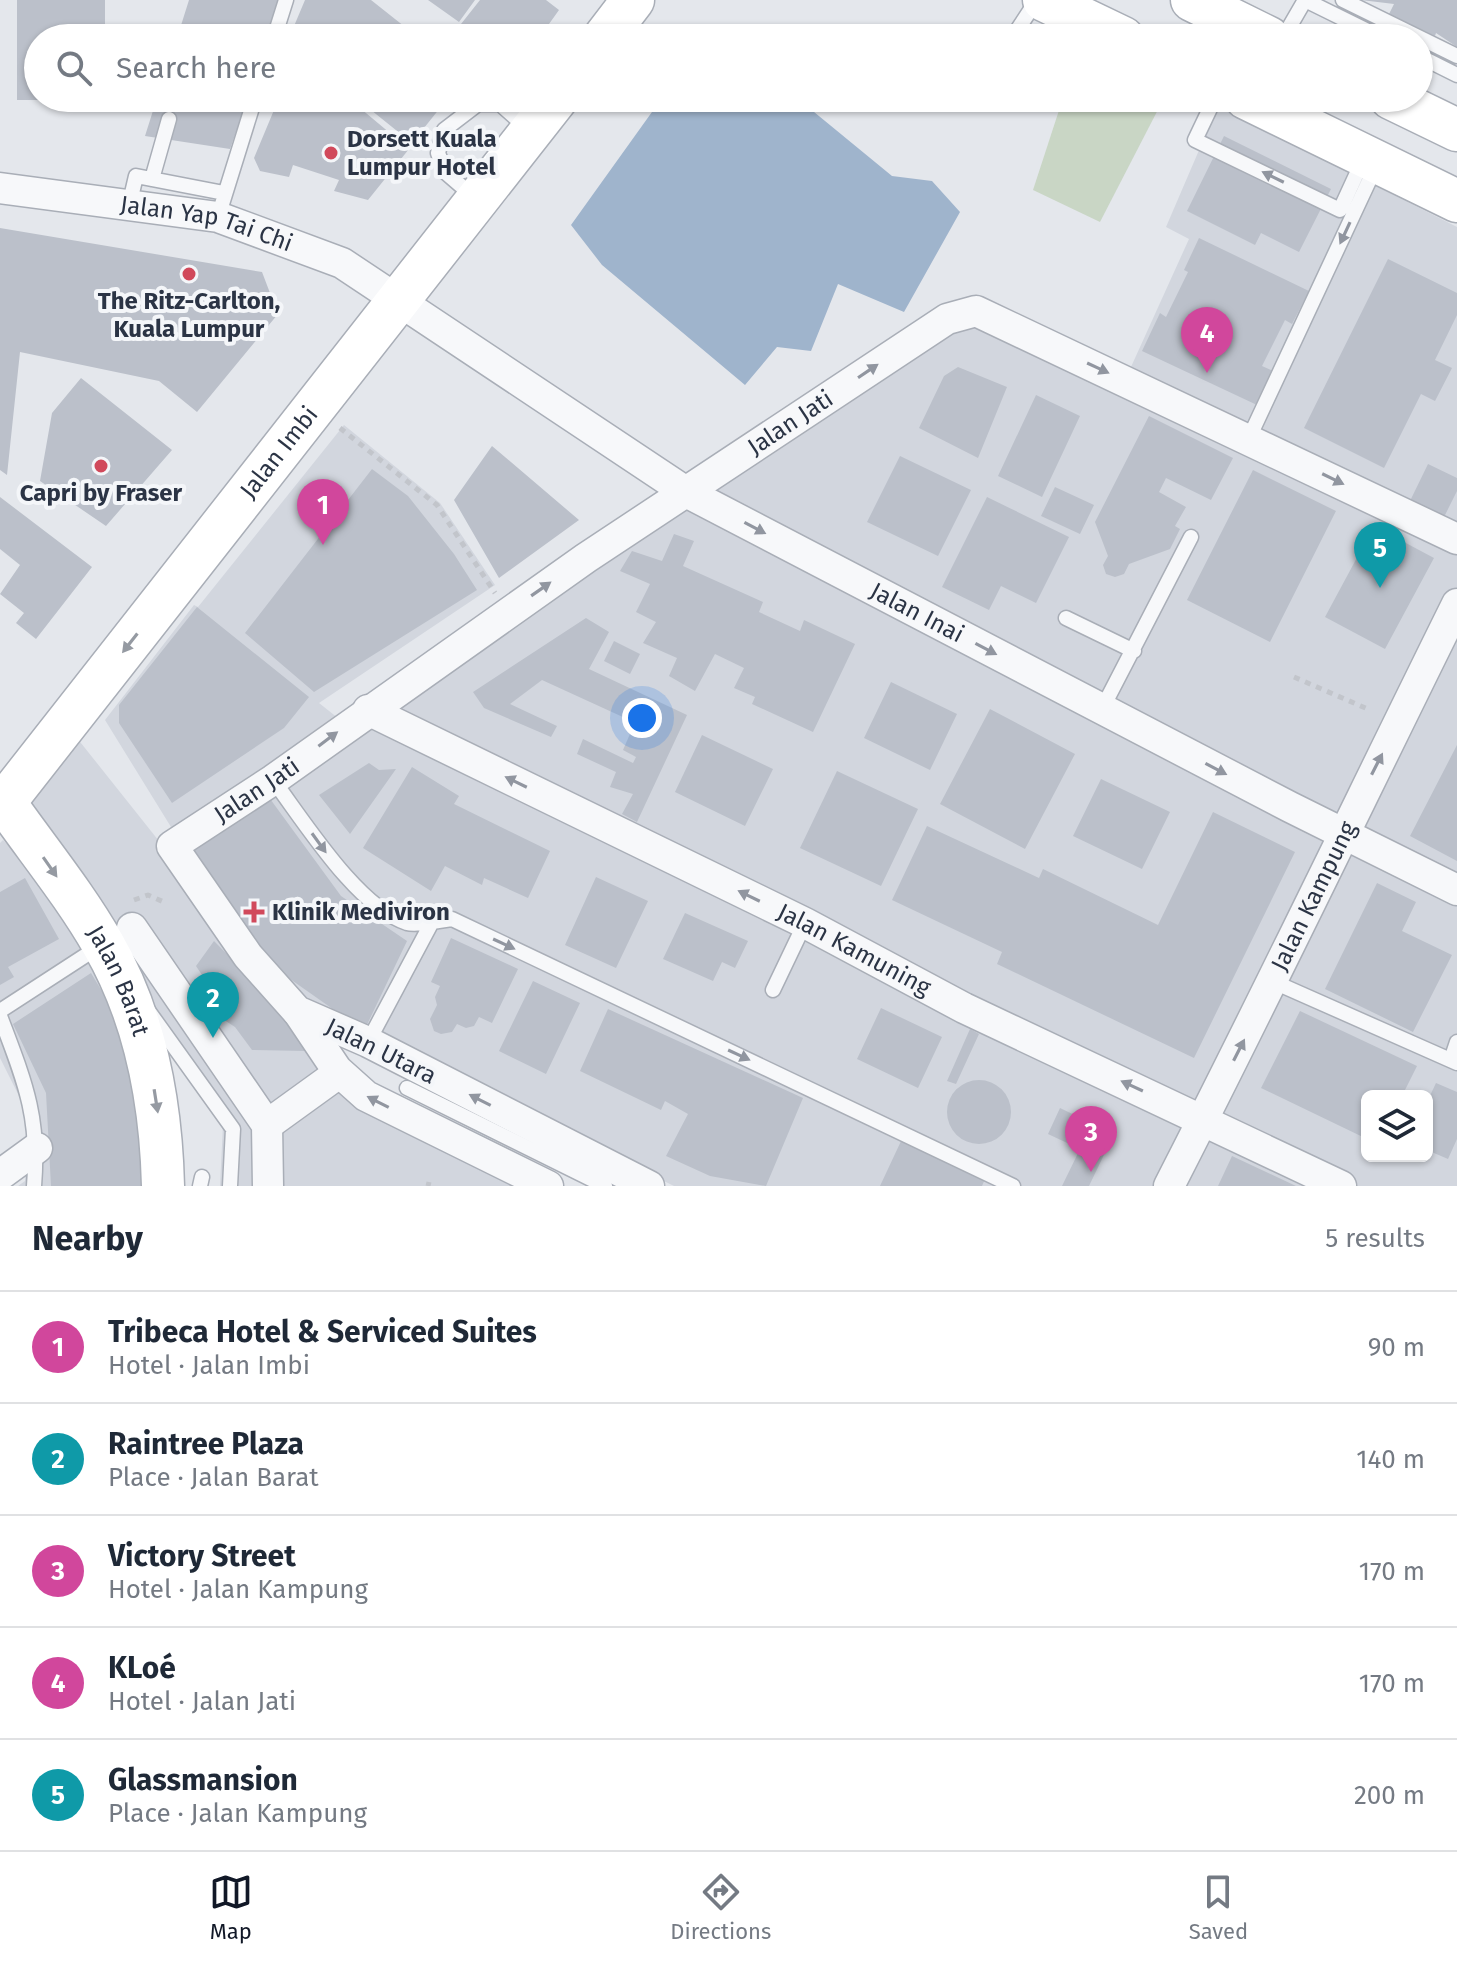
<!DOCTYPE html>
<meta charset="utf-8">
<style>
:root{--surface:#fff;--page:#f6f6f7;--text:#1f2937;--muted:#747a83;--line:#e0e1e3;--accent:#111827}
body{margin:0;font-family:"Fira Sans",sans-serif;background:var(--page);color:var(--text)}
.controls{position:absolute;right:24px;bottom:24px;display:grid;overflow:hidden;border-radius:12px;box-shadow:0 2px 6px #0004}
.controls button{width:72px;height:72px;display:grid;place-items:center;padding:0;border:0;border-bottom:2px solid var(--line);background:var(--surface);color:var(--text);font:40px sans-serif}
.you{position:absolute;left:642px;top:718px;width:28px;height:28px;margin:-20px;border:6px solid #fff;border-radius:50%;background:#1a73e8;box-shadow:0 0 0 12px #1a73e833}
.badge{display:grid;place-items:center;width:52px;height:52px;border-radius:50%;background:var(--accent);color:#fff;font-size:26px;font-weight:700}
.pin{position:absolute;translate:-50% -66px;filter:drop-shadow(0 2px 4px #0008)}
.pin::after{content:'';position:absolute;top:42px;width:28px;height:24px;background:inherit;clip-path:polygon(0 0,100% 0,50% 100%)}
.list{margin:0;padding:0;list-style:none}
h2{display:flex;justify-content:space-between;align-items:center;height:104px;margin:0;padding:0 32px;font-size:34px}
h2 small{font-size:26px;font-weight:400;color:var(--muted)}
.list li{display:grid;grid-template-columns:52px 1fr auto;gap:24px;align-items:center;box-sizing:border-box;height:112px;padding:0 32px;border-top:2px solid var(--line)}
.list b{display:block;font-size:30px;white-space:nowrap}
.list p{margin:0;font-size:26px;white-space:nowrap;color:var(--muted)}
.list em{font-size:26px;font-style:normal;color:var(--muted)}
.icon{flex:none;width:44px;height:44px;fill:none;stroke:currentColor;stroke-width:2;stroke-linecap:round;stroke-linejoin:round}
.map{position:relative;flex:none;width:1457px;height:1186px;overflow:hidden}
.search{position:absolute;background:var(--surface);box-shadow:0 2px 6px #0004;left:24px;right:24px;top:24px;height:88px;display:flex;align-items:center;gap:20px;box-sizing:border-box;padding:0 28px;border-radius:44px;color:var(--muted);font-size:30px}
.sheet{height:664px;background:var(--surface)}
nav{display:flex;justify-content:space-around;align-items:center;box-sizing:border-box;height:112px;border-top:2px solid var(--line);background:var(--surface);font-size:22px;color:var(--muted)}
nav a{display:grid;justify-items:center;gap:4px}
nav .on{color:var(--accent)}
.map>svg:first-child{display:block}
.built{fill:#d2d6de;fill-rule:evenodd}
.green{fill:#c9d6c5}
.water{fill:#9fb4cc}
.building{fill:#bbc0ca}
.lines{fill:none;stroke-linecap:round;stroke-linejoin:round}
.lane-casing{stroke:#a9aeb7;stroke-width:17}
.street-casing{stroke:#a9aeb7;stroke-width:33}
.secondary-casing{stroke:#a9aeb7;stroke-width:45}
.path{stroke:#c2c5cb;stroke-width:5;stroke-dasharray:6 6;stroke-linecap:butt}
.lane{stroke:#f7f8fa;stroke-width:14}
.street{stroke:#f7f8fa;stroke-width:30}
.secondary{stroke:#fff;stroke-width:42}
.oneway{fill:#9196a0}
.oneway2{fill:#959aa2}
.poi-dot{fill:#d1495b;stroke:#f4f6f9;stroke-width:3}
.labels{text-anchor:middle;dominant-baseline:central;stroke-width:8;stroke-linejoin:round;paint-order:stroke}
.poi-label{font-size:24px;font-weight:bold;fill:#2b3445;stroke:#f4f6f9;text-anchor:start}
.street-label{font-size:24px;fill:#2b3445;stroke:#f4f6f9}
</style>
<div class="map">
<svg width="1457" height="1186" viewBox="0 0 1457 1186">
<rect width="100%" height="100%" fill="#e4e7ec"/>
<path class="built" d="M1218,106L1457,227V1186H674L302,1003L171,827L105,720L194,605L198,607L344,425L440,503L495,585L319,703L353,730L951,328L975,321L1121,389L1189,239L1166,227ZM1367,1096H1427V1156H1367Z
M73,733L373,1110L550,1186H220L223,1125L16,804Z
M3,840L74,912L121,1003L149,1186H18L25,1181L27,1112L0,1058V843Z"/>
<path class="green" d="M1063,98H1164L1100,222L1033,190Z"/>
<path class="water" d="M662,98H797L892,176L932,181L960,212L904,312L838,284L811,351L777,347L745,385L602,265L571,225Z"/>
<path class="building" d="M17,0H105V38H38V100H17Z
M189,0H283L270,38H177Z
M305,0H371L419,38H289Z
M428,0H475L459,22Z
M480,0H546L559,10L539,38H480L461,24Z
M1361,0H1457V47L1436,33L1435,36L1389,14L1394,4Z
M157,98H248L230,149L145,136Z
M279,98H348L409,149L368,200L334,191L339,180L293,165L289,177L260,171L254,158Z
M356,98H448L412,143Z
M1224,136L1331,189L1299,252L1261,233L1255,245L1187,211Z
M0,228L262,272L278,314L197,412L159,381L20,352L7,475L0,470Z
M1199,238L1309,291L1292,324L1285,320L1262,366L1273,371L1257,405L1142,351L1160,313L1166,317L1188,272L1184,270Z
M1388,259L1457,293V315L1435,360L1452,368L1435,401L1421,394L1384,468L1304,428Z
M958,367L1007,387L978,458L919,428L944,376Z
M81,378L172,450L106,526L40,481L52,413Z
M1036,395L1080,416L1042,497L998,476Z
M1149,416L1233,458L1211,500L1166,478L1159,492L1186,507L1175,526L1180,529L1170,549L1129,564L1124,574L1115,577L1106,574L1103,565L1108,556L1095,522Z
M492,446L579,520L499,578L454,500Z
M900,456L971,490L938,556L867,522Z
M1428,464L1457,478V491L1444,517L1410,501Z
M372,469L408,496L454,554L477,590L314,692L245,633Z
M1253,470L1336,511L1270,642L1187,600Z
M1055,487L1094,505L1080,534L1041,516Z
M0,497L92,567L36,639L16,623L24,613L0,594L20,565L0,549Z
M987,497L1069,537L1036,603L1001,586L989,610L942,587Z
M1374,526L1434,558L1385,649L1325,617Z
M674,534L694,541L683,566L763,602L759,612L800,631L804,620L855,644L813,732L752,704L755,697L734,688L744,668L715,654L695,691L669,676L677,658L643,643L656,622L636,612L650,584L620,571L632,551L662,561Z
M197,607L309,697L284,728L172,803L119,723V705Z
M586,618L609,632L589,669L687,715L637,822L622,814L633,794L610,787L616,772L577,754L583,739L633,763L636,757L623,750L633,727L646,734L649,729L542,680L510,704L557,726L551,737L484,708L473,692Z
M614,641L640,654L630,674L604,661Z
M891,682L957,714L930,770L864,738Z
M990,709L1075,754L1025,849L940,804Z
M702,735L773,769L745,826L675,792Z
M1457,745V861L1410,836Z
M369,763L379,770L396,769L350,834L319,795Z
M412,767L459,796L454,804L550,851L528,898L484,878L482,885L445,866L431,891L363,848Z
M837,771L918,809L881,886L800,848Z
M1101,779L1170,812L1142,869L1073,836Z
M268,796L341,896L407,941L364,1031L273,967L189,851Z
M1213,812L1295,852L1194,1058L997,964L1002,952L892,900L927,826L1039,878L1043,869L1158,925Z
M596,877L648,901L616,968L565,945Z
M25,878L59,939L8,967L14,977L0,985V892Z
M1377,883L1416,902L1402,931L1452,955L1413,1032L1325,989Z
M685,913L748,941L735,968L722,962L713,981L663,959Z
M451,938L518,969L492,1023L479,1017L474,1026L466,1028L457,1024L452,1032L441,1034L434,1031L430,1019L437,1005L435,997L440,986L431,982Z
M214,941L315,1043L305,1051L252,1050L235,1027L206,1008V981L196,966Z
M91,973L129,1036L137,1068L142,1186H51L46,1093L13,1024Z
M533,981L580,1003L546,1074L499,1051Z
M881,1008L942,1037L918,1088L857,1059Z
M608,1009L803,1098L766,1186L710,1176L666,1156L688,1114L665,1101L661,1110L580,1071Z
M1300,1011L1417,1066L1402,1096H1367V1139L1261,1088Z
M970,1029L979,1034L956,1084L947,1081Z
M947 1112a32 32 0 1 1 64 0a32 32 0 1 1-64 0Z
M1436,1083L1457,1092V1139L1448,1159L1427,1150L1433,1128L1427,1125V1102Z
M1060,1108L1114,1134L1089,1186H1062L1080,1149L1048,1134Z
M902,1139L985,1179L982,1186H880Z
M1232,1156L1296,1186H1218Z"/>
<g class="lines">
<g class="lane-casing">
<path id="lane" d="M1305,0L1382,38
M1343,0L1457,56
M274,38L286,0
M1012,38L1037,0
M1283,38L1305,0
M1419,56L1457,75
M1215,98L1195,140L1340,210L1363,160
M152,179L169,119
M474,197L445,172L438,153L444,130L478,104H500L527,128
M129,206L136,176L224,193
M218,217L255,98
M1249,438L1376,166
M1066,618L1134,651
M1102,709L1191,537
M273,780C304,821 357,907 407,923C414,925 425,923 432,922L368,1042
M432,922L452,919L1013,1186
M1274,982L1457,1063
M773,990L805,923
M147,1009L233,1129L230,1186
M0,1011L100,946
M0,1016C24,1080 40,1116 34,1186
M1451,1060L1457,1042
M407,1088L605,1186
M200,1186L202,1177"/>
</g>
<g class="street-casing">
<g id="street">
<path id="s1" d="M0,188L218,217L342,263L686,492L1290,807L1457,890"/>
<path id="s2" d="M368,710L805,923L964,1008L1341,1186"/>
<path d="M132,928L267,1125L268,1186"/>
<path d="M298,1012L337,1070L366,1096L548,1186"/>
<path d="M267,1125L332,1078"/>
<path d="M0,1175L37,1148"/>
<path id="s3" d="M649,1186L368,1042L297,1011L248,956L172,846L273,780L586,558L947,319L976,311L1457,539"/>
<path id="s4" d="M1169,1186C1268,993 1361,798 1457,604"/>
</g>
</g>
<g class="secondary-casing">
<g id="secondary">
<path d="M1044,0L1123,38"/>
<path d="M1192,0L1269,38"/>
<path d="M604,38L633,0"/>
<path d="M1246,98L1457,201"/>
<path d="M1391,98L1457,130"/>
<path id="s5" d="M5,803C38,850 75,895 103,944C146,1018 161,1102 163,1186"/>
<path id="s6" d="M0,808L557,98"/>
</g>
</g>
<path class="path" d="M340,428L437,505L495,593
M1294,677L1370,710
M134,900L148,895L166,903
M428,1186L429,1182"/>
<use href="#lane" class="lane"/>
<use href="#street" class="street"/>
<use href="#secondary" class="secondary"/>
</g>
<defs><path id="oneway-solid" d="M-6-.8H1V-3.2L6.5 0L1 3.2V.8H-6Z" transform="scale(2)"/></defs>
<g class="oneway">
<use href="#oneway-solid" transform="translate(1273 177) rotate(-154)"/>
<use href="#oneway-solid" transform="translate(1345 233) rotate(115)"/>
<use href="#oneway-solid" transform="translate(1098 368) rotate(25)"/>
<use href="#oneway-solid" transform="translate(868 371) rotate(-34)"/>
<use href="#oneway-solid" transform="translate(1333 479) rotate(26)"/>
<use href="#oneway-solid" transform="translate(755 528) rotate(28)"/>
<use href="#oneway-solid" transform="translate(541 589) rotate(-35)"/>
<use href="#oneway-solid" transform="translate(986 649) rotate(28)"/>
<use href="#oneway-solid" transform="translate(328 739) rotate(-37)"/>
<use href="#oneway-solid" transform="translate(1377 764) rotate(-63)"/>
<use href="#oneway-solid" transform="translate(1216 769) rotate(28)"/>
<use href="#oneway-solid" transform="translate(516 782) rotate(-154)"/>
<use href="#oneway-solid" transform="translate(319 843) rotate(54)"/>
<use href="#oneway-solid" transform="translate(749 896) rotate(-154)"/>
<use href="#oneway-solid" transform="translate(504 944) rotate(25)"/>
<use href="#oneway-solid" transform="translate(1239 1050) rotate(-63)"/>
<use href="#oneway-solid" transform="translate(739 1055) rotate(25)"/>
<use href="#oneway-solid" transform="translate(1132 1086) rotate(-155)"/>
<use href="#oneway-solid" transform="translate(480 1100) rotate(-153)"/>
<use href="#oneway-solid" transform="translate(378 1102) rotate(-153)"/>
</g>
<g class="oneway2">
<use href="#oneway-solid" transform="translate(130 643) rotate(128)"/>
<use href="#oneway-solid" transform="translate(50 867) rotate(55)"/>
<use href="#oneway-solid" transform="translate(156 1101) rotate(81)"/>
</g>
<g class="poi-dot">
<circle cx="331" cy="153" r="8"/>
<circle cx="189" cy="274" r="8"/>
<circle cx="101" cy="466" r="8"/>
<path d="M250 900h8v8h8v8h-8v8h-8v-8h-8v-8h8z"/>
</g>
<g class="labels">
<g class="poi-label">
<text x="347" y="139">Dorsett Kuala<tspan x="347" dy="28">Lumpur Hotel</tspan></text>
<text x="189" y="301" text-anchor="middle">The Ritz-Carlton,<tspan x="189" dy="28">Kuala Lumpur</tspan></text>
<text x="101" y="493" text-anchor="middle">Capri by Fraser</text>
<text x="272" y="912">Klinik Mediviron</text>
</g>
<g class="street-label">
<text stroke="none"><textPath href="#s1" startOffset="210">Jalan Yap Tai Chi</textPath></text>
<text stroke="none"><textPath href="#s3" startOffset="1350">Jalan Jati</textPath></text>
<text stroke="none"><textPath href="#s6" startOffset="452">Jalan Imbi</textPath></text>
<text stroke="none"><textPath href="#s1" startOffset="1026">Jalan Inai</textPath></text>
<text stroke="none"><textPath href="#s3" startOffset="702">Jalan Jati</textPath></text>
<text stroke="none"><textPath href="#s4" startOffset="324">Jalan Kampung</textPath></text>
<text stroke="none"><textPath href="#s2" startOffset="542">Jalan Kamuning</textPath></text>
<text stroke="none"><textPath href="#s5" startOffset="212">Jalan Barat</textPath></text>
<text transform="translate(381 1051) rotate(26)">Jalan Utara</text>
</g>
</g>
</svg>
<div class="controls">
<button><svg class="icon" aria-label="layers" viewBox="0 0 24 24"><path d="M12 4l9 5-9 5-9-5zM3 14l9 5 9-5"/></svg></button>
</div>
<div class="you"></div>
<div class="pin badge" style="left:323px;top:545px;background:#d1479c">1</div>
<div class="pin badge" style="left:213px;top:1038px;background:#0f9aa8">2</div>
<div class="pin badge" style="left:1091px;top:1172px;background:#d1479c">3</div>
<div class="pin badge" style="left:1207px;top:373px;background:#d1479c">4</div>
<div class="pin badge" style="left:1380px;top:588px;background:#0f9aa8">5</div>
<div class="search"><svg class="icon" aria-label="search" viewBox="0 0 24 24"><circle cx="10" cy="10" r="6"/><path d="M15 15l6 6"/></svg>Search here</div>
</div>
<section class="sheet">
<h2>Nearby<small>5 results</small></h2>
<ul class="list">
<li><span class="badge" style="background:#d1479c">1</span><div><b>Tribeca Hotel &amp; Serviced Suites</b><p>Hotel · Jalan Imbi</p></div><em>90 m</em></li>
<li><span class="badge" style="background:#0f9aa8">2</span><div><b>Raintree Plaza</b><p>Place · Jalan Barat</p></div><em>140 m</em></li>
<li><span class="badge" style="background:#d1479c">3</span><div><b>Victory Street</b><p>Hotel · Jalan Kampung</p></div><em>170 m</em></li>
<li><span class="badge" style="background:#d1479c">4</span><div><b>KLoé</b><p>Hotel · Jalan Jati</p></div><em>170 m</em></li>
<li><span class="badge" style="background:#0f9aa8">5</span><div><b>Glassmansion</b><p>Place · Jalan Kampung</p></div><em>200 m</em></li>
</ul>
</section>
<nav>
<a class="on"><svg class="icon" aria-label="map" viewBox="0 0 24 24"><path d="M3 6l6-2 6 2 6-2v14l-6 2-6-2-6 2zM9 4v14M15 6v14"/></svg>Map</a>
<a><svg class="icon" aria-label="directions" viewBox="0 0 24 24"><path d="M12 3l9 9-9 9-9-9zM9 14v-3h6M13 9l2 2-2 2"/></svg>Directions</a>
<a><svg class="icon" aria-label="saved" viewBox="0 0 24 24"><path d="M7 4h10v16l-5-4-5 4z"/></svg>Saved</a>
</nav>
